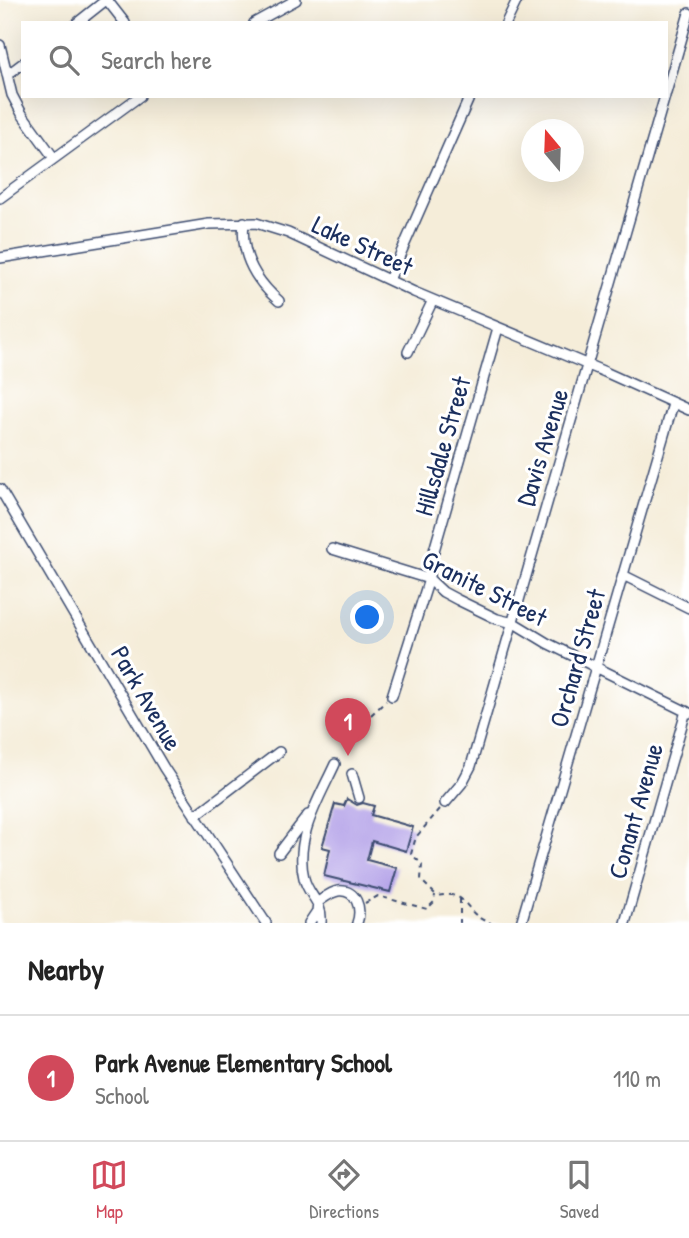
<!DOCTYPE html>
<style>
:root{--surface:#fff;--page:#f6f6f6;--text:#222;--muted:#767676;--line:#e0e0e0;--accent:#d1495b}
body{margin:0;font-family:"Patrick Hand",sans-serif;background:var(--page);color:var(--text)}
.compass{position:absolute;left:521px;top:119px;width:63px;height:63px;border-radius:50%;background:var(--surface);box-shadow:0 7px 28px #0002;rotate:341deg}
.you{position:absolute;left:368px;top:618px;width:24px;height:24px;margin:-18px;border:5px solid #fff;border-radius:50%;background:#1a73e8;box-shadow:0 0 0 10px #1a73e833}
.badge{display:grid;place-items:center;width:46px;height:46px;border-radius:50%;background:var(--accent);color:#fff;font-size:23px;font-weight:700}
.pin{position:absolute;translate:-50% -58px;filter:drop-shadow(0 2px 4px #0008)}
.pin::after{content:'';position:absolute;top:37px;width:24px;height:21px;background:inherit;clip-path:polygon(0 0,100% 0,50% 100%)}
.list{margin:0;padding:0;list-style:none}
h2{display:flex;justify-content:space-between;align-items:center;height:91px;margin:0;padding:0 28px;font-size:30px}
h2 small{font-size:23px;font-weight:400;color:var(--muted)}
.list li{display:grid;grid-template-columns:46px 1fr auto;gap:21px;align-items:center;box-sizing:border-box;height:126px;padding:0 28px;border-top:2px solid var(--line)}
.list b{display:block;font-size:26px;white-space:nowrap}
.list p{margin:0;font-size:23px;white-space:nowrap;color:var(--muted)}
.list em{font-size:23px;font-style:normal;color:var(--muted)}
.icon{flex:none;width:38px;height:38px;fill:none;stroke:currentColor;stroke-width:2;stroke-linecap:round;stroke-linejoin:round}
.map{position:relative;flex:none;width:689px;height:923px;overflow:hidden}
.search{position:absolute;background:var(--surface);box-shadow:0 7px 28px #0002;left:21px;right:21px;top:21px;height:77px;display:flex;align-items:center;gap:18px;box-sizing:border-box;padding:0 24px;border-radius:0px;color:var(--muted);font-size:26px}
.sheet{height:217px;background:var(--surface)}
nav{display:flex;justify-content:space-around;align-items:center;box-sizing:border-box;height:98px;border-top:2px solid var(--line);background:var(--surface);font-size:19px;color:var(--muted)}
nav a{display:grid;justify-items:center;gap:4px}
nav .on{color:var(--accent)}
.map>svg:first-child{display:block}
.building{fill:#b3a1e8}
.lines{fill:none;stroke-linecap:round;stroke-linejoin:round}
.minor-casing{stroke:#3c4c70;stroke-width:12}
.path{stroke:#3c4c70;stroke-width:2;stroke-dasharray:5 5;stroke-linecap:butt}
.minor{stroke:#fff;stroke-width:9}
.labels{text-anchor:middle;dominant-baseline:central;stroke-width:6;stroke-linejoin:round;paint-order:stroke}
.street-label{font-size:26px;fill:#1b2f5e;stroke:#fff}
</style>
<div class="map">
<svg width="689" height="923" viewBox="0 0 689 923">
<rect width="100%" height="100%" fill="#fff"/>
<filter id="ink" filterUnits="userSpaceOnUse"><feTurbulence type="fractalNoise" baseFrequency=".0143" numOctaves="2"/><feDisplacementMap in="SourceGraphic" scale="14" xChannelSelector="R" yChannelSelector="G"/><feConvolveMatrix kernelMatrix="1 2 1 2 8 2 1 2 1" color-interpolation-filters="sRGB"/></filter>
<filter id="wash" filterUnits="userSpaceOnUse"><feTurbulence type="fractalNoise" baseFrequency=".00686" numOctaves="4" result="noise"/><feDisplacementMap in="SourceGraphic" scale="28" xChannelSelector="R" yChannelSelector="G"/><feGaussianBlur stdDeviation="1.57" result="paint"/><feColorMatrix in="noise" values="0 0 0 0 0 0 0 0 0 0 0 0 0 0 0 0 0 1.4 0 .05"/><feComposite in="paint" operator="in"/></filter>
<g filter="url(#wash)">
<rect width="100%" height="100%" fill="#f5edd9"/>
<g id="blocks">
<path class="building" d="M347,799L357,805L363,803L374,806L371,815L413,827L406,851L372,841L367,860L397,868L390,892L324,876L330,849L322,847L335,804L344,806Z"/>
</g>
</g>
<g filter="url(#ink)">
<use href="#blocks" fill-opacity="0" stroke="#3c4c70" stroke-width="2"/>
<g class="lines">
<g class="minor-casing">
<path id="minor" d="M107,0L125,23
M77,23L106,0
M254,23L296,0
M506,23L517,0
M0,45L12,95L22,114L54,158
M7,75L23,63
M666,93L689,13
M0,198L140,96
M244,222C240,254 255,280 279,301
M0,258L209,224L256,223L288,233L414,292L605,372L689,410
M389,280L470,96
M408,352L433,300
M0,489L164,768L266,923
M332,549L429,579L443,592L458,600L497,619L514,623L547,643L689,713
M623,575L689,608
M392,696L429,579V568L498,328
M352,774L359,798
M445,803L462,783L471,766C536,543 601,320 665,96
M195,816L279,752
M279,853L308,815
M309,923L317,911L318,902C324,898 331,892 338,891C357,889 362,909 357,923
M321,923C323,901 308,896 304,878C294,838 319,799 335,764
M521,923L673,404
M625,923L686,711"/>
</g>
<path class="path" d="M371,715L386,701
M440,809L416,837L411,854L422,864L421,880L437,896C471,889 462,915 491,923
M460,899V923
M365,903L378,896L427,909L434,902L435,895"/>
<use href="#minor" class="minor"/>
</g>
</g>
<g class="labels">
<g class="street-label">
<text transform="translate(363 245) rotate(25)">Lake Street</text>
<text transform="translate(442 446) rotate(-74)">Hillsdale Street</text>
<text transform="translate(542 447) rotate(-73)">Davis Avenue</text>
<text transform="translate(485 588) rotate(27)">Granite Street</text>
<text transform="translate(577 658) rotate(-74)">Orchard Street</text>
<text transform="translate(147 698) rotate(60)">Park Avenue</text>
<text transform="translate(635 811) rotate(-74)">Conant Avenue</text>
</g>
</g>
</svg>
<svg class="compass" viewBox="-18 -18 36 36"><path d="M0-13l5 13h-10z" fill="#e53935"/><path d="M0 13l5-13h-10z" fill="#767676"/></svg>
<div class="you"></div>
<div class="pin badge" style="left:348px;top:756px">1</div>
<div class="search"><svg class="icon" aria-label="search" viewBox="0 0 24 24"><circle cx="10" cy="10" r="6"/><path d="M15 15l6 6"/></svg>Search here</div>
</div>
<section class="sheet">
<h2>Nearby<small></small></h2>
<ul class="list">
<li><span class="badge">1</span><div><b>Park Avenue Elementary School</b><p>School</p></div><em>110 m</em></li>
</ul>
</section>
<nav>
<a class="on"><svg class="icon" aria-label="map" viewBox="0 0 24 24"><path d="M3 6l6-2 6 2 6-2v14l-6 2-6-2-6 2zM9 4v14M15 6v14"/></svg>Map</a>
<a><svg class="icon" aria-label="directions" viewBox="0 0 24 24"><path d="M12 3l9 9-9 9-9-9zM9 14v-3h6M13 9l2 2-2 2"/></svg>Directions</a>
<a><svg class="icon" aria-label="saved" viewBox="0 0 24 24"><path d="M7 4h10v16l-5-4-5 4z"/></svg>Saved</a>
</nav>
